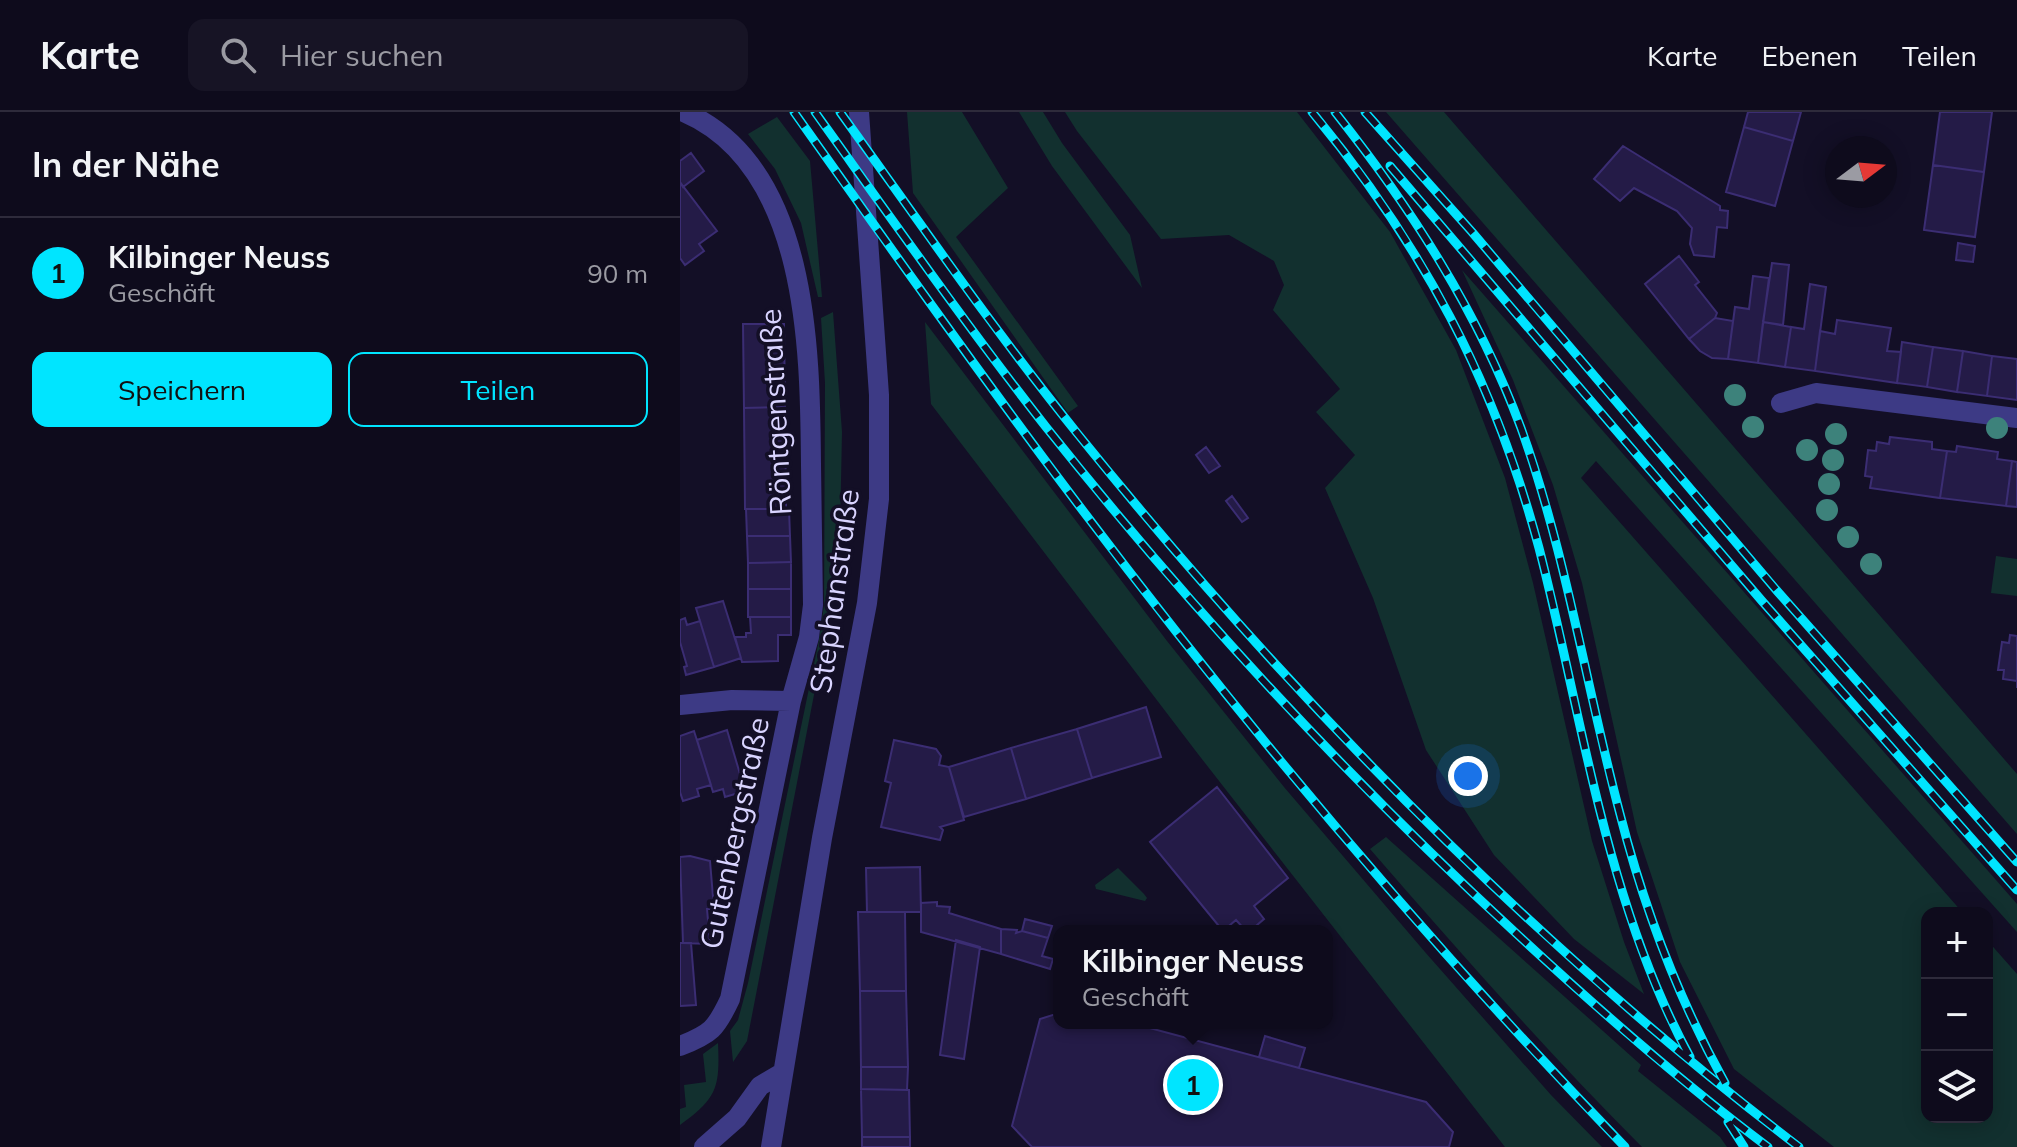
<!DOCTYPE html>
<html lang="de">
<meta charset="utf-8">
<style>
:root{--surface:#0e0b1c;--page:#171425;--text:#f1f3f6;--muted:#9b9ba3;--line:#2e2b3b;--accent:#00e5ff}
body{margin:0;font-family:Mulish,sans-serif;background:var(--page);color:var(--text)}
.controls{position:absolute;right:24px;bottom:24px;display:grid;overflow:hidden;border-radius:16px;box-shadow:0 4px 20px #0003}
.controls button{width:72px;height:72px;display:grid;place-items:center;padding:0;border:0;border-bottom:2px solid var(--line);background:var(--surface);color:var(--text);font:40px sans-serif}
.compass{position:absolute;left:1145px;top:24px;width:72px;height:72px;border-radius:50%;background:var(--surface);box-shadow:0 4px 20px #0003;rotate:74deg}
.you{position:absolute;left:788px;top:664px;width:28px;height:28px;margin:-20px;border:6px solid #fff;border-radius:50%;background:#1a73e8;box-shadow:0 0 0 12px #1a73e833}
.badge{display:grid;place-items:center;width:52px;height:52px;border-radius:50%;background:var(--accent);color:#111;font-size:26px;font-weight:700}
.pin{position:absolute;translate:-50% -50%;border:4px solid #fff;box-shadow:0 2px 8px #0006}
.popup{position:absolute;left:373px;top:813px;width:280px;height:104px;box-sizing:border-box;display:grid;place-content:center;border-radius:16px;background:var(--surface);filter:drop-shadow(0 2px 6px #0005);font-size:26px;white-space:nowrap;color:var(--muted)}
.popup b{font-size:30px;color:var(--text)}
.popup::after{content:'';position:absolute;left:50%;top:100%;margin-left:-16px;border:16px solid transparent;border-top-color:var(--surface)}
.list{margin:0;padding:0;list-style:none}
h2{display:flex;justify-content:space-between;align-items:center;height:104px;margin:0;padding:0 32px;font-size:34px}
h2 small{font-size:26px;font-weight:400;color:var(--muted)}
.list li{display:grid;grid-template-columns:52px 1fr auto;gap:24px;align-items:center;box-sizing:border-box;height:112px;padding:0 32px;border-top:2px solid var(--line)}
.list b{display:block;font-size:30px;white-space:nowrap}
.list p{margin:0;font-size:26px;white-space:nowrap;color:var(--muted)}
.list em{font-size:26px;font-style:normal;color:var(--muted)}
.actions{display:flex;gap:16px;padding:24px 32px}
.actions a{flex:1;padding:18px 0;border:2px solid var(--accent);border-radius:16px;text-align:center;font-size:28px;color:var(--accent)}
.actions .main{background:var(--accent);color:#111}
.icon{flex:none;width:44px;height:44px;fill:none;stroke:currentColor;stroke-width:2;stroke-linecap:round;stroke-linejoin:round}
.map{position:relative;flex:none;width:1337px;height:1035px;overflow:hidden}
header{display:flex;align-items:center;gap:48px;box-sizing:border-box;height:112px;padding:0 40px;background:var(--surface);border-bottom:2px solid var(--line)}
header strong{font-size:38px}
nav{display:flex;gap:44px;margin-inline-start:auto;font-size:28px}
.search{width:560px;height:72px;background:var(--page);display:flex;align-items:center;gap:20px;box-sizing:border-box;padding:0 28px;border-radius:16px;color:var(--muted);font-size:30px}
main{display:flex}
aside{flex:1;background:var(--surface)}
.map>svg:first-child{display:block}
.green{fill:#12302f}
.building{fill:#241b47;stroke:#3b2d73;stroke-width:2}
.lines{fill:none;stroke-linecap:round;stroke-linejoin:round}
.minor{stroke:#3d3a85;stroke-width:20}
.rail-casing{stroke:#00e5ff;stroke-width:9}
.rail{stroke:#130f26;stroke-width:6;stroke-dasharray:18;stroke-linecap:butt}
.tree{fill:#3d827b}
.labels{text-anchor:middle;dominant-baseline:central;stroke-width:7;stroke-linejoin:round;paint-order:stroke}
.street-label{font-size:30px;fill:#d9d4ff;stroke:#130f26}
</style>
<header>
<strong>Karte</strong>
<div class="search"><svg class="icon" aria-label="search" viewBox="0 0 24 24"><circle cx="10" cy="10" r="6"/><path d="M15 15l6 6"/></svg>Hier suchen</div>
<nav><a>Karte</a><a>Ebenen</a><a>Teilen</a></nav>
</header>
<main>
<aside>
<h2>In der Nähe<small></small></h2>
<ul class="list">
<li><span class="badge">1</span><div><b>Kilbinger Neuss</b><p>Geschäft</p></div><em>90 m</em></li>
</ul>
<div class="actions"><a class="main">Speichern</a><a>Teilen</a></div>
</aside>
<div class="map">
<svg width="1337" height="1035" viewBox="0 0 1337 1035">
<rect width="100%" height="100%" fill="#130f26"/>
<path class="green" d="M227,0H282L328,76L276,125L398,294L388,301L233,81Z
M339,0H363L382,31L450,123L462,176L372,54Z
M385,0H617L710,120L776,238L825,366L853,471L912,729L944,830L964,882L894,827L814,743L746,638L693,486L645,376L675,343L636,300L660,277L593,198L604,173L594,149L549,123L481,127L397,19Z
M706,0H764L1337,662V722Z
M97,5L130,49L142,185H138L121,111L95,57L68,22Z
M782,158L1337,792V820L916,349L901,366L1283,801H1247V1005H1307V828L1337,862V1035H1154L1054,957L1000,850L957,720L902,471L873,373L833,268Z
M153,200L162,320L160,418L151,495L67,929L53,950L50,919L58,908L68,871L139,528L144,493L145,271L141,206Z
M245,210L487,529L604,675L745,840L871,983L922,1035H825L518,642L251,292Z
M1316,444L1337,447V484L1311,481Z
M706,725L961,953L958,959L1040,1025L1047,1035H962C867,940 778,838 690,737Z
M438,756L464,782L467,786L465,789L416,777L415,773Z
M38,931C40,976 37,986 0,1013V997L6,995L4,973L26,970L23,942Z"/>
<path class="building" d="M1068,0H1121L1113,29L1064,15Z
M1260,0H1312L1304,60L1253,53Z
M1064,15L1113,29L1095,94L1046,80Z
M943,34L1040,94V98L1048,99L1047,116L1037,115L1034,145L1014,143L1010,132L1012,116L997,99L954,76L940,89L914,67Z
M11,41L24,59L3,75L0,70V49Z
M1253,53L1304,60L1295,125L1244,118Z
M0,70L37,119L19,132L24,139L5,153L0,146Z
M1278,131L1295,134L1293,150L1276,148Z
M999,144L1019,170L1015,173L1037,201L1035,206L1009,227L965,172Z
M1092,151L1109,153L1103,213L1083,210Z
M1073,164L1089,166L1078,251L1048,247L1055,195L1069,197Z
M1130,172L1146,175L1135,259L1105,255L1111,215L1124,217Z
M1035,206L1053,209L1048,247L1032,246L1020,239L1009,227Z
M1157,208L1211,216L1207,239L1221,240L1217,271L1135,259L1140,219L1155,222Z
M1083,210L1111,215L1105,255L1078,251Z
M63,212H104L105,295L64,296Z
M1222,230L1253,235L1247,275L1217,271Z
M1253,235L1283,239L1277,280L1247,275Z
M1283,239L1312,244L1307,284L1277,280Z
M1312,244L1337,247V288L1307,284Z
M105,295L106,397H65L64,296Z
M1210,325L1252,330V337L1267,339L1260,386L1190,376L1192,365L1185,364L1188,338L1196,339L1197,330L1209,332Z
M1277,334L1318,340L1317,347L1332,349L1326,394L1260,386L1267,339L1276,340Z
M526,335L540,354L529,361L516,343Z
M1332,349L1337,350V395L1326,394Z
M552,384L568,406L562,410L546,389Z
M66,397H109L110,424H67Z
M67,424H110L111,450L68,451Z
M111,450V477H68V451Z
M68,477H111V505H68Z
M43,489L61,546L34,555L16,496Z
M70,505H111V523H98V549L62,550L55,525H66V521H71Z
M5,506L7,513L20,509L34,555L6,563L4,555L7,554L0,530V508Z
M1330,523L1337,524V576V569L1323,567L1324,558H1318L1322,530L1329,531Z
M466,595L481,645L412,666L397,617Z
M397,617L412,666L346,687L331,636Z
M47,618L65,679L45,685L43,677L33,680L17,628Z
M14,619L31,673L17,677L19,684L3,689L0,680V624Z
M214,628L256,637L261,644L259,653L269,655L284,708L260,715L263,718L260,728L201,715L211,671L205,669Z
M331,636L346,687L284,705L269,655Z
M537,675L608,766L574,794L584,807L570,819H566L556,808L543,819L470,730Z
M10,744L30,749L34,797H27L30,832L3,831L0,745Z
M240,755L241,800H187L186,756Z
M257,790V794L270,795L269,801L321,817V842L241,820V791Z
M178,800H225L226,879H180Z
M345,807L372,814L368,826L342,819Z
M321,817L337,818L336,821L342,819L368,826L362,844L373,847L370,857L321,842Z
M276,828L300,835L284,947L260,943Z
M0,831H11L16,893L0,894Z
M180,879H226L228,955H181Z
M379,901V911H451L746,990L773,1020L769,1035H352L332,1014L360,907Z
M585,924L625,936L619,956L579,945Z
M181,955H228L227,978L181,977Z
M181,977L229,978L230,1025H182Z
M182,1025H230V1035H182Z"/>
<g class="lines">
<path class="minor" d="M1101,291L1136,281L1337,306
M0,593L52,588L111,589
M0,934C31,922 36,917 50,887L111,589L129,525L133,493C132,446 132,399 131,353C130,238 129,54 4,0
M24,1035L57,1006L80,974L102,961
M91,1035L142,726L187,491L199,387V283L179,0"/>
<g class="rail-casing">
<path id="rail" d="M114,0C204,127 294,254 388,379C560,608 746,829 945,1035
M135,0C211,106 286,213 366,315C511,497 668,667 839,824C919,898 1001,970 1088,1035
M160,0C238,108 313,217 397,321C610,585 849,829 1119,1035
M632,0C743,134 814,268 859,436C903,606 925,789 1010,945
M655,0C732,97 798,200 841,316C886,441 906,574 940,702C964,796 998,886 1045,971
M685,0L792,120L1098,480L1337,750
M710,54L1082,489L1337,778
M1048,1010L1064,1035"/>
</g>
<use href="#rail" class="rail"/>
</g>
<g class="tree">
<circle cx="1055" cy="283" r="11"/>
<circle cx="1073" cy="315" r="11"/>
<circle cx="1317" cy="316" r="11"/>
<circle cx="1156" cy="322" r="11"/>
<circle cx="1127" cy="338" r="11"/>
<circle cx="1153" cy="348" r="11"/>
<circle cx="1149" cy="372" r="11"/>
<circle cx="1147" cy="398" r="11"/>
<circle cx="1168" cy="425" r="11"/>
<circle cx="1191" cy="452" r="11"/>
</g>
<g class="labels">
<g class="street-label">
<text transform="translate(95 300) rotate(-93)">Röntgenstraße</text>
<text transform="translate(154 479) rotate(-82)">Stephanstraße</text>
<text transform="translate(54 721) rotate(-78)">Gutenbergstraße</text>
</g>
</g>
</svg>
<div class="controls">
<button>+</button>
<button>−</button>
<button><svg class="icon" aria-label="layers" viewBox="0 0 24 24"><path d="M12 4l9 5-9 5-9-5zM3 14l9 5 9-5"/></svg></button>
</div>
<svg class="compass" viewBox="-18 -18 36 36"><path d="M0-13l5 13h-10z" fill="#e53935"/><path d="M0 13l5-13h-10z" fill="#9b9ba3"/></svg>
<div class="you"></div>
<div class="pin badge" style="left:513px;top:973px">1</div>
<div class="popup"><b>Kilbinger Neuss</b>Geschäft</div>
</div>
</main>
